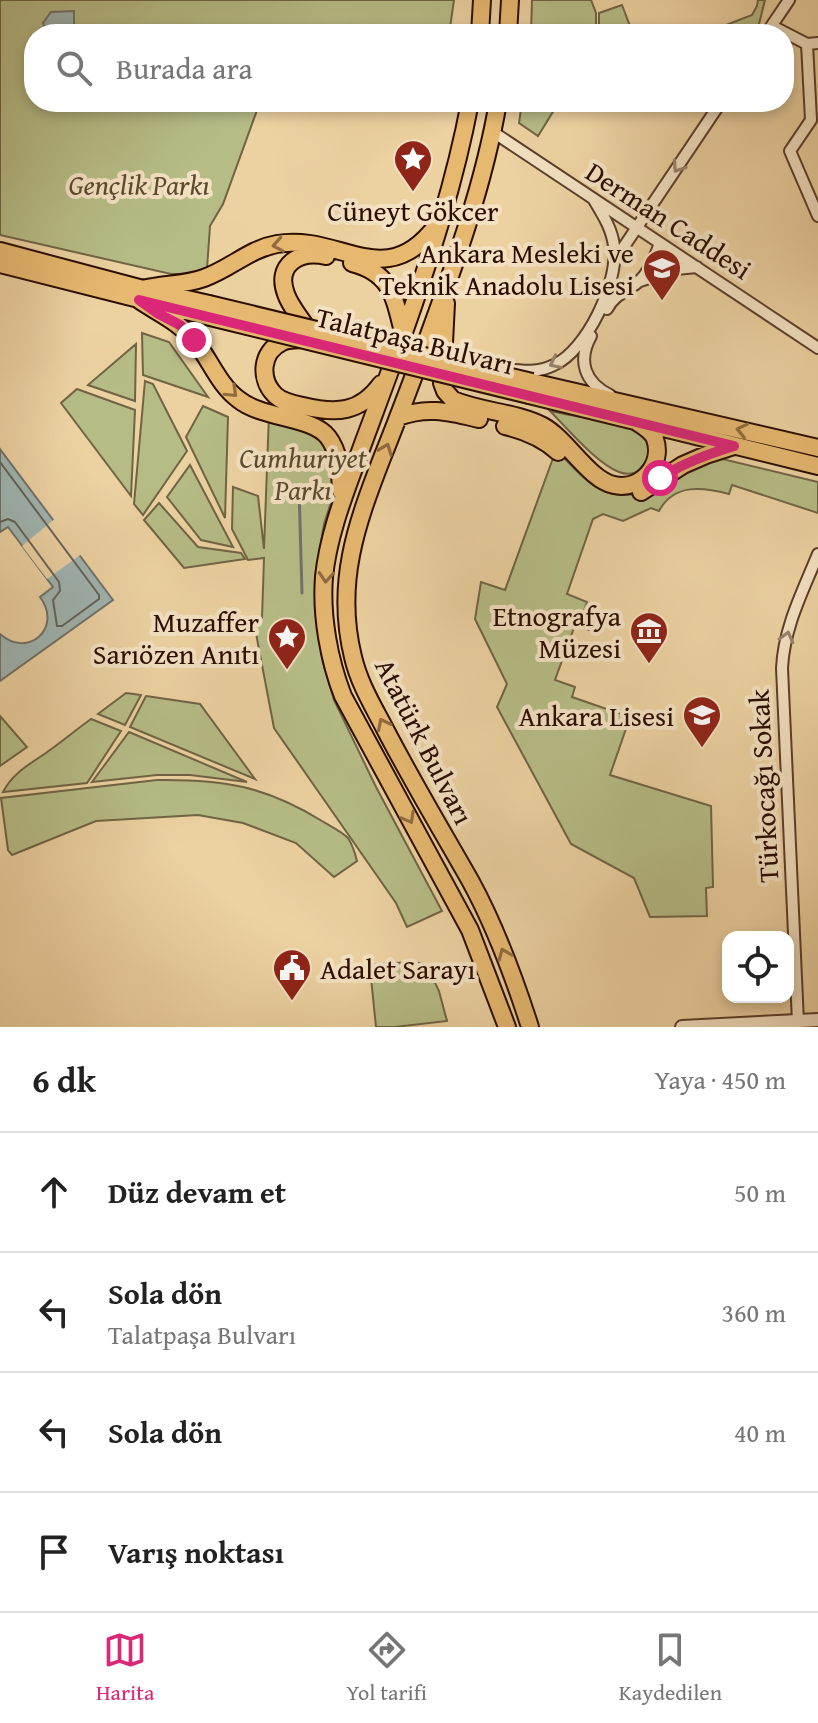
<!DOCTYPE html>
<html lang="tr">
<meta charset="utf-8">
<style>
:root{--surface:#fff;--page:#f6f6f6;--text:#222;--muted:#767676;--line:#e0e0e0;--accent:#db2777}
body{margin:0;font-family:"Gentium Book Plus",serif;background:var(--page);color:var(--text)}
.controls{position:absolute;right:24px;bottom:24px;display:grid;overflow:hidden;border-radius:16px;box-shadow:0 4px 12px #0003}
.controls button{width:72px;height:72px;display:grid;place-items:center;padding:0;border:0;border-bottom:2px solid var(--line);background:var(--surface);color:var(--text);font:40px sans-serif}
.stop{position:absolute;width:24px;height:24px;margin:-18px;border:6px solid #db2777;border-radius:50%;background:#fff}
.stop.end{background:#db2777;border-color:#fff;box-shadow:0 2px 8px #0008}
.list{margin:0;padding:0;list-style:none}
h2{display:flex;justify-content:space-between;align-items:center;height:104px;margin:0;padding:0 32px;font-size:34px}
h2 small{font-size:26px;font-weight:400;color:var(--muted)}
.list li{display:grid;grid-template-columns:52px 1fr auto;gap:24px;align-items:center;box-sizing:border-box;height:120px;padding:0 32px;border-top:2px solid var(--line)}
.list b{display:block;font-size:30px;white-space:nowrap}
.list p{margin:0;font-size:26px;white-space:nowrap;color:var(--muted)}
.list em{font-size:26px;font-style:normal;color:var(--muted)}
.icon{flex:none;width:44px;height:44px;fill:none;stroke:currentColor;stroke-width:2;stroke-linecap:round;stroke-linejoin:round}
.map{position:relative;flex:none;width:818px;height:1027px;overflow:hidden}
.search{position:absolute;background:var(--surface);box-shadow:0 4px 12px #0003;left:24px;right:24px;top:24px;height:88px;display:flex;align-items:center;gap:20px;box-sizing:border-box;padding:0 28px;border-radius:32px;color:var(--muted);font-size:30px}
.sheet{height:584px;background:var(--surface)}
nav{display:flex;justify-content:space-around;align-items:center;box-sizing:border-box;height:112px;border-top:2px solid var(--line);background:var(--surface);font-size:22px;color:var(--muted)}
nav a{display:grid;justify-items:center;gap:4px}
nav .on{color:var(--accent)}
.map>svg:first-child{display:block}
.green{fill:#b6bc86;stroke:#706444;stroke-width:2}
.water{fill:#9eb4b1;stroke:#70716b;stroke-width:2}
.pier{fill:#ecd1a1}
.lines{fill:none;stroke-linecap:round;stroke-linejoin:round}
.shore{stroke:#64605a;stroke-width:2}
.stream{stroke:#70716b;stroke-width:3}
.minor-casing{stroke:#5b3e2a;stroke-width:14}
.tertiary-casing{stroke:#5b3e2a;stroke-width:16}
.primary-casing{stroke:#2b0d02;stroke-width:20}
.minor{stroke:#f3e1c2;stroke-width:10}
.tertiary{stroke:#f3e1c2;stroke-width:12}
.primary{stroke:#e6b870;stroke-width:16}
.primary-bridge-casing{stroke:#2b0d02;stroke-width:20;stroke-linecap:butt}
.primary-bridge{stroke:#e6b870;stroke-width:16}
.oneway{stroke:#99826c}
.oneway2{stroke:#926b3e}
.route{stroke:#db2777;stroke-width:10}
.labels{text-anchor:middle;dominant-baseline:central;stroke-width:8;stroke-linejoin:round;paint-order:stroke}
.park-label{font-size:28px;font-style:italic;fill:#5c4a30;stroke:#f3e1c2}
.poi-label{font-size:28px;fill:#2b0d02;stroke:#f3e1c2;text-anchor:end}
.street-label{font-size:28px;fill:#2b0d02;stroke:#f3e1c2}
</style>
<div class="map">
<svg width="818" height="1027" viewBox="0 0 818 1027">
<rect width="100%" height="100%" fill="#ecd1a1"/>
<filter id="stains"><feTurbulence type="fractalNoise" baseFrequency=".0025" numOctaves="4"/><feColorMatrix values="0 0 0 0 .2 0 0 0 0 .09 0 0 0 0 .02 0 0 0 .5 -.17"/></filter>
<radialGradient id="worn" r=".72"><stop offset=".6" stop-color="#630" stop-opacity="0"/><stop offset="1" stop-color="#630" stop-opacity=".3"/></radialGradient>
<path class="green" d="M0,0H454L450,28L285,34H34V102H260L223,204L210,226L207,269L185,274H171L0,235Z
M532,0H591L596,13V34H531Z
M758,0H765L759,24L753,34H703L752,15L757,6Z
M622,5L633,34H599V13Z
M522,102H559L538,136L519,123Z
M142,333L169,342L208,397L143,375Z
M136,344L135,401L88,385Z
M145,381L153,384L187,451L143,515L134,504Z
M77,389L135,410L131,496L61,403Z
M203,406L228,417L225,518L186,437Z
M550,411C570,415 590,419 610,422C618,424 628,424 635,427C661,439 649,483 619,472C597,464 567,428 550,411Z
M269,414L318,428L341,471L324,524L315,577L316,619L323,663L334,700L376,787L442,911L407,927L396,903L274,728L254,623L262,618L264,558L248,560L232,529L233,487L258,496L264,549Z
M556,450C582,475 599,503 639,493L706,455L818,482V513L732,485L729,494C703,487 674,483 659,511L651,508L623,521L603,514L593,519L567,594L587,602L582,617L601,623L598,633L575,625L555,680L575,687L572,697L630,717L610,775L711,806L713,887L706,888L707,916L650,917L634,878L571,844L497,707L507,684L475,619L481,582L505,590Z
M190,465L233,547L201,540L167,497Z
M159,503L198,547L241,553L245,559L184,568L144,520Z
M126,693L141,695L125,725L98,714Z
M146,696L200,704L255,779L130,727Z
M0,716L27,747L0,766Z
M91,719L121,731L87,783L3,792C13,772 32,763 50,750C64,740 77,729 91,719Z
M129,732L247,782L190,775H157L92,782Z
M157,780C223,779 265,786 322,821C330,826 341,831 348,838C352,844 355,853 357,861L334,877L296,843L243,823L198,815L96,821L12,855L8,850L1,798Z
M412,962L426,964L439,991L447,1021L395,1027H376L371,978H364L363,965Z"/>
<path class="water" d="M74,11V23L78,34H47L43,23L51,12Z
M0,449L113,600L0,681V634C28,659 63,628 40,597L53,587L8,527L0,532Z"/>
<path class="pier" d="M57,517L83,553L47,579L22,546Z"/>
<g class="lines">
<path class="shore" d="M0,462L99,595V599L62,626H57L53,600L60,591L59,582L15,522L8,519L0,522"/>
<path class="stream" d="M299,487L302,593"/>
<g class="minor-casing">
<path id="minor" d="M772,26L807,44L818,43
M766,34L789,0
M807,44L811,120L790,151L818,216
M493,132L818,348
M615,260L721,102
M640,281L676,269L697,267
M607,309C614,295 626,292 637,283C649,273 655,257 660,243
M591,336C577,361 585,383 610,395
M505,369C523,371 538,373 554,365C587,350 619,282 614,246C612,229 603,215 594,200
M798,1022L782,668C784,627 803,591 818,554"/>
</g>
<g class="tertiary-casing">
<path id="tertiary" d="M682,1027L818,1020"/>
</g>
<g class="primary-casing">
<path id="primary" d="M480,34L482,0
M508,34L510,0
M470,102C455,182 430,259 403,335C388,377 372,419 357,460C343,498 328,537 324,577C321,616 329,660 343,696L470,930L507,1027
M498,102C483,191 450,277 419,362C407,394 395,426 382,458C356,525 335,584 353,657C359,683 373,706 385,729C412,781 442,831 471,882C496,928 514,977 530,1027
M0,251L143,289L209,304
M352,263C391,273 394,296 403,332
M0,264L206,316
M143,289C163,284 185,285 204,278C230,269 249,249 277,244C340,233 384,294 436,226
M139,300C158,313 179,322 194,340C210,359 218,384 238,399C262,419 312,416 328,437C340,453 340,472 341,491
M446,303L442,383L445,391L453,400C482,412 516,412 543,426C567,439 589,480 614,485C640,491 664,465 655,439C652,431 644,427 637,422
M306,327C300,317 290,306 286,294C275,265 299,250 326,256
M301,339C294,340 288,339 282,342C261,352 259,379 275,395C282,402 293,404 303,406C336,414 360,413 381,384
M532,382L818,448
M529,395L818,466
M398,417C428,406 449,412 479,419
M505,426C526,431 543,438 558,452
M641,492L683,465L706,455L734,446"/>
</g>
<use href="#minor" class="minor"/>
<use href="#tertiary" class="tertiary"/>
<use href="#primary" class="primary"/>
<g class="primary-bridge-casing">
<path id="primary-bridge" d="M209,304L532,382
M206,316L529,395"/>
</g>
<use href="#primary-bridge" class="primary-bridge"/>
</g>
<defs><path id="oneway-chevron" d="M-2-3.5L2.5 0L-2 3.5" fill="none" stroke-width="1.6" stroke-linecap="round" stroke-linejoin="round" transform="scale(2)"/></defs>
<g class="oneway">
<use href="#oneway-chevron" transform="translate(678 167) rotate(124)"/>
<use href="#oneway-chevron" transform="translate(555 363) rotate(154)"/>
<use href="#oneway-chevron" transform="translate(787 637) rotate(-75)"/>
</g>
<g class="oneway2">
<use href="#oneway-chevron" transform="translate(278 245) rotate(170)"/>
<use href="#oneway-chevron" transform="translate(232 392) rotate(44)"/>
<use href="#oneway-chevron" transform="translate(742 430) rotate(-167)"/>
<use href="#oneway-chevron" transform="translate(386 449) rotate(-69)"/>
<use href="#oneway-chevron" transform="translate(326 577) rotate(94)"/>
<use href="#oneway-chevron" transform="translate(383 724) rotate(-117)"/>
<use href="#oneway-chevron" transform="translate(409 818) rotate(61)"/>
<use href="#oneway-chevron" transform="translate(504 954) rotate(-112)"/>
</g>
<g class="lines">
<path class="route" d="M194,340L180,325L157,313L139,300L734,446C708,454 683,463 660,478"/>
</g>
<defs>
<g id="sight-pin" transform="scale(2)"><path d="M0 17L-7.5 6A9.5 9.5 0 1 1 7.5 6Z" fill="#8f2418" stroke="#f3e1c2"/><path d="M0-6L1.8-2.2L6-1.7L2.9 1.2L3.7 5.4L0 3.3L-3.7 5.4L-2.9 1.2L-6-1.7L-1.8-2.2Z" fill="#fff"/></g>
<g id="school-pin" transform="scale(2)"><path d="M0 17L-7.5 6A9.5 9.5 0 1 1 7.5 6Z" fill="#8f2418" stroke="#f3e1c2"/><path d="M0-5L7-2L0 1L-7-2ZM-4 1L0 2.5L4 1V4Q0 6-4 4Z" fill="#fff"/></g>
<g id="museum-pin" transform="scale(2)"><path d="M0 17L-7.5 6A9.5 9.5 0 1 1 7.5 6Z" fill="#8f2418" stroke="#f3e1c2"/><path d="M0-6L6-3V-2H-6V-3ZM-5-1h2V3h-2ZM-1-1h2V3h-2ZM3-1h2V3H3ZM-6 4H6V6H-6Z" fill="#fff"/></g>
<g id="civic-pin" transform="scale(2)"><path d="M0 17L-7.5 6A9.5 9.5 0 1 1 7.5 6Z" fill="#8f2418" stroke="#f3e1c2"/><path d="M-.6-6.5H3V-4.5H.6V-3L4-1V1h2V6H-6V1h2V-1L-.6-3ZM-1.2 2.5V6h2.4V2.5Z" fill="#fff"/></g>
</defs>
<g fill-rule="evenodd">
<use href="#sight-pin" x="413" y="159"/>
<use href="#school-pin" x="662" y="268"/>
<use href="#museum-pin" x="649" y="631"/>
<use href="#sight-pin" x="287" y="637"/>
<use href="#school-pin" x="702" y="715"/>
<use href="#civic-pin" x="292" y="968"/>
</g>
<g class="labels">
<g class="park-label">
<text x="139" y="184">Gençlik Parkı</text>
<text x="303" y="457">Cumhuriyet<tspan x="303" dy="32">Parkı</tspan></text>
</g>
<g class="poi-label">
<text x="413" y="210" text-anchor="middle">Cüneyt Gökcer</text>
<text x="634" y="252">Ankara Mesleki ve<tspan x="634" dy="32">Teknik Anadolu Lisesi</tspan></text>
<text x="621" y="615">Etnografya<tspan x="621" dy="32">Müzesi</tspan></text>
<text x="259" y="621">Muzaffer<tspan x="259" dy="32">Sarıözen Anıtı</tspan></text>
<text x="674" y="715">Ankara Lisesi</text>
<text x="320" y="968" text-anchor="start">Adalet Sarayı</text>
</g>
<g class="street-label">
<text transform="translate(669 220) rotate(33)">Derman Caddesi</text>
<text transform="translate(415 340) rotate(14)">Talatpaşa Bulvarı</text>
<text transform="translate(425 741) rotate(63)">Atatürk Bulvarı</text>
<text transform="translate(763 786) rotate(-93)">Türkocağı Sokak</text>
</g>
</g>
<rect width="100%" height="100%" filter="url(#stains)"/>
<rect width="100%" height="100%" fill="url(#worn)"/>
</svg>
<div class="controls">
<button><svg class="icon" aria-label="locate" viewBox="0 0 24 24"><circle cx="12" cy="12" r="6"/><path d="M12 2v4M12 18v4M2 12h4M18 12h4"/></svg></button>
</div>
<div class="stop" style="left:660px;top:478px"></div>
<div class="stop end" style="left:194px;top:340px"></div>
<div class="search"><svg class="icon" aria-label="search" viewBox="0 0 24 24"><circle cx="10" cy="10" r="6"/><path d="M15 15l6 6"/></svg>Burada ara</div>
</div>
<section class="sheet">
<h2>6 dk<small>Yaya · 450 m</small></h2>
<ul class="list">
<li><svg class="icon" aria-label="ahead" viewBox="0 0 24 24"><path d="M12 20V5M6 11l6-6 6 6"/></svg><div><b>Düz devam et</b></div><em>50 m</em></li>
<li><svg class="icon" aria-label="left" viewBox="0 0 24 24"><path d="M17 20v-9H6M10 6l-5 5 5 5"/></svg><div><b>Sola dön</b><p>Talatpaşa Bulvarı</p></div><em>360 m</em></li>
<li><svg class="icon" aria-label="left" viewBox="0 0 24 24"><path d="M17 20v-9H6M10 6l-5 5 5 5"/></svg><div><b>Sola dön</b></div><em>40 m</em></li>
<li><svg class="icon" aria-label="arrive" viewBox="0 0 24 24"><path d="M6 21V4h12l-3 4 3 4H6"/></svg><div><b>Varış noktası</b></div></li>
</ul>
</section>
<nav>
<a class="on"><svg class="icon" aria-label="map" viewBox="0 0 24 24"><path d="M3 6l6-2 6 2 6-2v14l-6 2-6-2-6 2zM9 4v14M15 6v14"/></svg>Harita</a>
<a><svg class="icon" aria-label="directions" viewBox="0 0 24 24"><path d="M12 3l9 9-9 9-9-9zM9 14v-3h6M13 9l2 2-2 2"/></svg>Yol tarifi</a>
<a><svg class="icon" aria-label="saved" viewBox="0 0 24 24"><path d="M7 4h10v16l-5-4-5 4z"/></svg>Kaydedilen</a>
</nav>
